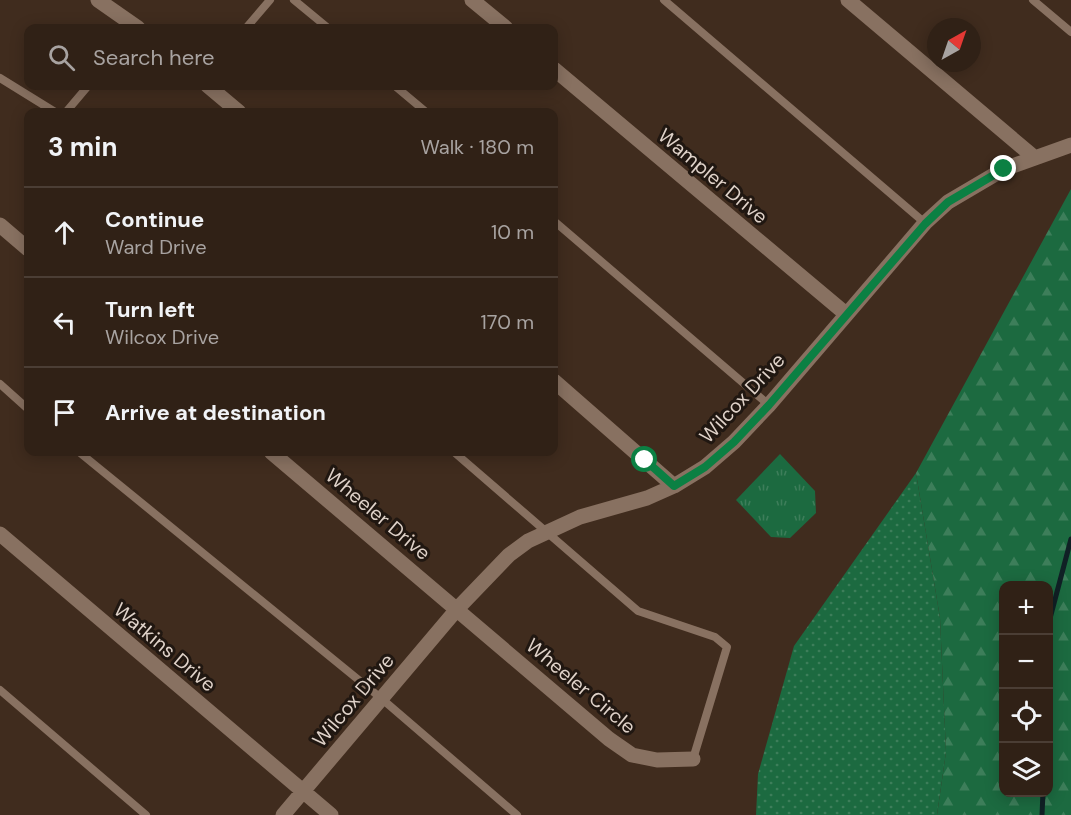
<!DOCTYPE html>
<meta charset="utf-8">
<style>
:root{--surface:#302116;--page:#3c2e23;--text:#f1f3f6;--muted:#a8a3a1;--line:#4b3e35}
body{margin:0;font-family:"DM Sans",sans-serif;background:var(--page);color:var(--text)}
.controls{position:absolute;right:18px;bottom:18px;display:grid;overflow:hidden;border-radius:12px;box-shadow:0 3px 15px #0003}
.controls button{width:54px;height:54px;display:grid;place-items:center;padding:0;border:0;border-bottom:2px solid var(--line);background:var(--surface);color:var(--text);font:30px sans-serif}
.compass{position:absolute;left:927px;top:18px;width:54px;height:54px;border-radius:50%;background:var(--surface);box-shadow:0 3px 15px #0003;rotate:40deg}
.stop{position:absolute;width:18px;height:18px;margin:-14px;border:4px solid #0b8043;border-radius:50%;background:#fff}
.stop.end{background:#0b8043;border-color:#fff;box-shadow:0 2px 6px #0008}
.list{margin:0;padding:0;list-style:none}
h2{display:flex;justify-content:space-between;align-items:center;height:78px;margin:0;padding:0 24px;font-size:26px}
h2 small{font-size:20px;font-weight:400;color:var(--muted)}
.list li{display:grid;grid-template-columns:39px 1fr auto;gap:18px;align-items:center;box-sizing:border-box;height:90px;padding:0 24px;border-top:2px solid var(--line)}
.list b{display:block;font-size:22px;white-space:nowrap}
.list p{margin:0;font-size:20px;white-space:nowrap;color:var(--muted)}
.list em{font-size:20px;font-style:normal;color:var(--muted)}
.icon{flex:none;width:33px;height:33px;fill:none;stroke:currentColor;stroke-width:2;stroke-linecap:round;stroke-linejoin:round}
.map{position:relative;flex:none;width:1071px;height:815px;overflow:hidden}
.search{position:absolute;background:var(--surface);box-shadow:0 3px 15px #0003;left:24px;top:24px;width:534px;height:66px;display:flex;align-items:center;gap:15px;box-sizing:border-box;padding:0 21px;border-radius:12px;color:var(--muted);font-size:22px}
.panel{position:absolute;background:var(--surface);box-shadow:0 3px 15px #0003;left:24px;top:108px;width:534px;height:348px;border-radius:12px}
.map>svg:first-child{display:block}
.grass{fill:url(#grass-dots)}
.forest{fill:url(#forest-firs);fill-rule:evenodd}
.park{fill:url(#park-tufts)}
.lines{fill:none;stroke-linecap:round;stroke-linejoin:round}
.stream{stroke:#102025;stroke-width:5}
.lane{stroke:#887161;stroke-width:8}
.street{stroke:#887161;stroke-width:15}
.route{stroke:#0b8043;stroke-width:8}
.labels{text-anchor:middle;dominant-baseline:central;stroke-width:6;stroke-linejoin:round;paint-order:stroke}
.street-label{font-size:20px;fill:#dfd2c9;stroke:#201711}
</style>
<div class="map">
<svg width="1071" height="815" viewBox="0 0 1071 815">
<defs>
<pattern id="grass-dots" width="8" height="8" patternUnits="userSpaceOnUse" patternTransform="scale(1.5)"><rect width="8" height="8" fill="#1c6a40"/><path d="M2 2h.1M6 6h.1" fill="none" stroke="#3d7e5a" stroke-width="1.8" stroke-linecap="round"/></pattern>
<pattern id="forest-firs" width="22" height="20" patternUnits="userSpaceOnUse" patternTransform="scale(1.5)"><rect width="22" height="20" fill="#1c6a40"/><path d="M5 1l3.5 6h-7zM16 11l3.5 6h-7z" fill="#3d7e5a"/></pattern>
<pattern id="park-tufts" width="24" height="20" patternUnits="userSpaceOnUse" patternTransform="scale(1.5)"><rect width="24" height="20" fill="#1c6a40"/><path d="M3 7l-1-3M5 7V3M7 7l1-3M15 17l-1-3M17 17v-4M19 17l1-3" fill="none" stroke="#3d7e5a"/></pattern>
</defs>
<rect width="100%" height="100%" fill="#402c1e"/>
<path class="grass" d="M916,473L940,618L946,752L937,815H756L758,774L794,646Z"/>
<path class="forest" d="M1071,189V815H937L946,752L940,618L916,473ZM1004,586H1048V792H1004Z"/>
<path class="park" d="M780,454L815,491L816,513L790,538L771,537L736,500Z"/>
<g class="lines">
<path class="stream" d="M1048,626L1071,539
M1042,815L1043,792"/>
<path class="lane" d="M294,0L328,28
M664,0L925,223
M1033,0L1071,32
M246,28L270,0
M0,78L55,112
M395,86L426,112
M66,112L88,86
M554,221L769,405
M0,384L28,409
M79,452L382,699L517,815
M454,452L638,611L715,637L727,647L693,759
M0,690L146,815"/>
<path class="street" d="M98,0L138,28
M472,0L506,28
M848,0L1035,158
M554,69L846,314
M208,86L239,112
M0,225L28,249
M554,381L674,486
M271,452L609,739L632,755L657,760L693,759
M0,534L331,815
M283,815L458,608L509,555L528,541L580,517L647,498L674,486L705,467L734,442L769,405L925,223L948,202L1004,169L1071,145"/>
</g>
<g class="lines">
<path class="route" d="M645,460L674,486L705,467L734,442L769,405L925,224L948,202L1004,169"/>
</g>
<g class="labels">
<g class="street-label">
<text transform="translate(713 176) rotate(40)">Wampler Drive</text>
<text transform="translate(742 398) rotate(-47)">Wilcox Drive</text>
<text transform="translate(378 514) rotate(40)">Wheeler Drive</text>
<text transform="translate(165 647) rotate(40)">Watkins Drive</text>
<text transform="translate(581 686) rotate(40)">Wheeler Circle</text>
<text transform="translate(353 700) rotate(-50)">Wilcox Drive</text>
</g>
</g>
</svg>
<div class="controls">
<button>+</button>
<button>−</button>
<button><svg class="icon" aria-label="locate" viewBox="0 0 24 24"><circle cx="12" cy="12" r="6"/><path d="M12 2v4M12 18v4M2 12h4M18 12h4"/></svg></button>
<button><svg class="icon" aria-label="layers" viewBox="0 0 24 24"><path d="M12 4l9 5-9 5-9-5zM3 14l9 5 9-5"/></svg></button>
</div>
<svg class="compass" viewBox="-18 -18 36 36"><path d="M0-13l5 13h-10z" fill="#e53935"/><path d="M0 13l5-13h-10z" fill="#a8a3a1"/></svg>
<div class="stop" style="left:645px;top:460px"></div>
<div class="stop end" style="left:1004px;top:169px"></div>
<div class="search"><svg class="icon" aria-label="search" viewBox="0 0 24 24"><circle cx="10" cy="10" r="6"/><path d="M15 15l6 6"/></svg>Search here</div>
<section class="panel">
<h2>3 min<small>Walk · 180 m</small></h2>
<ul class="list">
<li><svg class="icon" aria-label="ahead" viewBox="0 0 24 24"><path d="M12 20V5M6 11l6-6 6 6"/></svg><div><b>Continue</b><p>Ward Drive</p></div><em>10 m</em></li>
<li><svg class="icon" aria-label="left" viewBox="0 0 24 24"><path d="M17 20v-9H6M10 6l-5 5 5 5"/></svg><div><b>Turn left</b><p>Wilcox Drive</p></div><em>170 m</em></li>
<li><svg class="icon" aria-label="arrive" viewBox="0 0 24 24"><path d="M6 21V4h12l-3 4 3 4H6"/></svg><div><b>Arrive at destination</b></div></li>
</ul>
</section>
</div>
